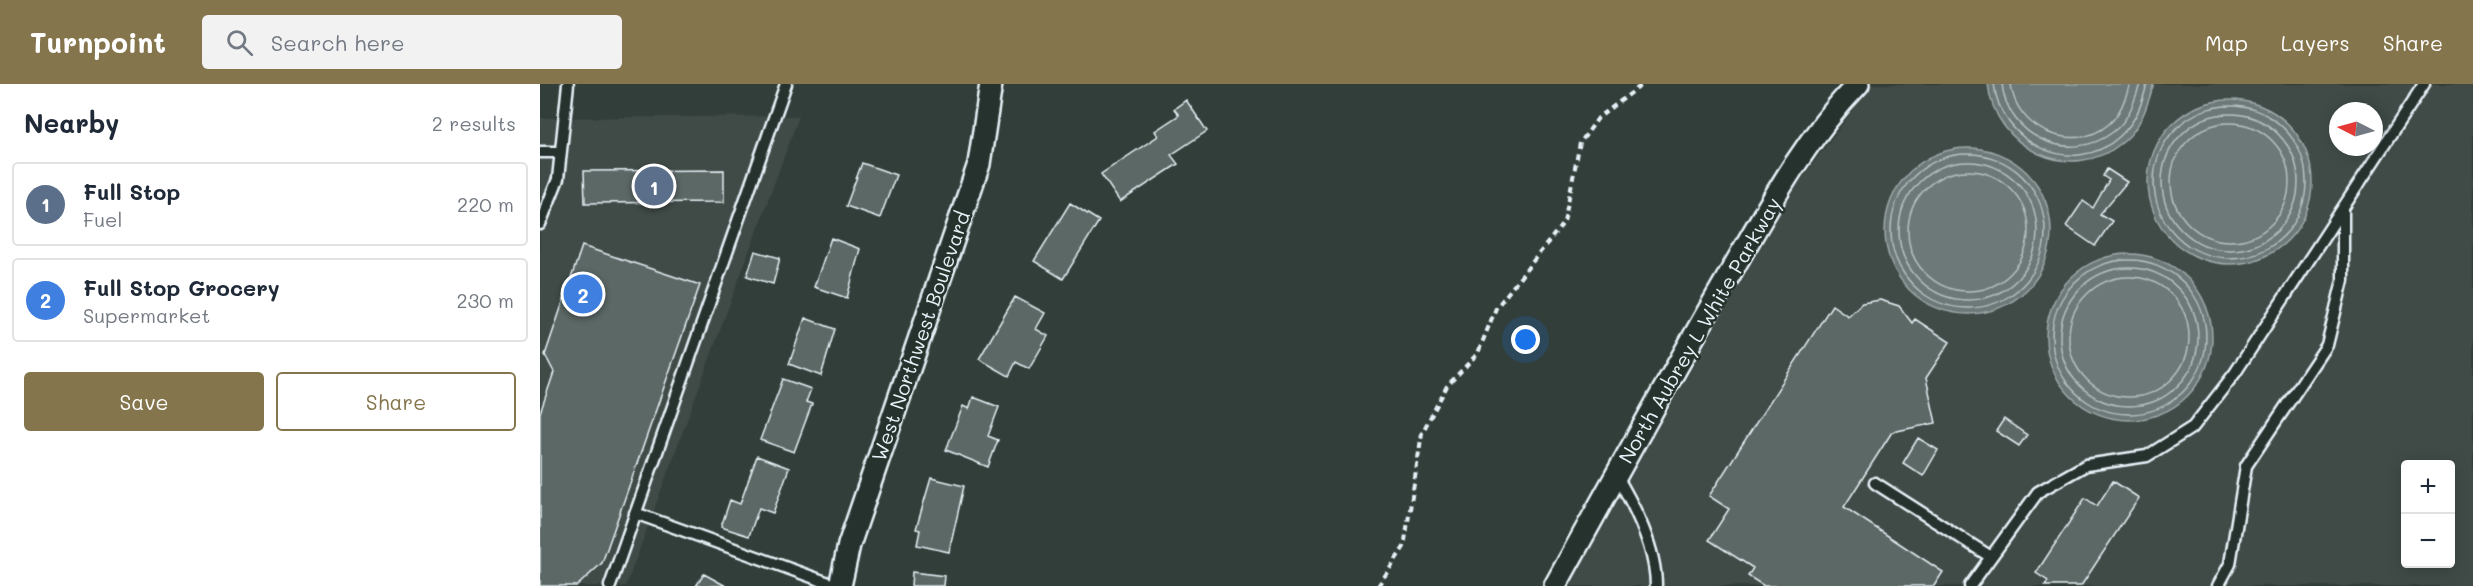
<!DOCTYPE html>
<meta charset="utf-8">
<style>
:root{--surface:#fff;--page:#f2f2f3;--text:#1f2937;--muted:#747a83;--line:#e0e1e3;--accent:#84754c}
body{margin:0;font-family:Mali,sans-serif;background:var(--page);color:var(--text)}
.controls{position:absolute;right:18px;bottom:18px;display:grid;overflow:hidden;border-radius:6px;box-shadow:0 3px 15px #0003}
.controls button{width:54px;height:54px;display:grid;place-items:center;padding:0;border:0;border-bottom:2px solid var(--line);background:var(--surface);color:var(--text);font:30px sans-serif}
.compass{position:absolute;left:1789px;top:18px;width:54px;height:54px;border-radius:50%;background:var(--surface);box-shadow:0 3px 15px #0003;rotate:276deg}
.you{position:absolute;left:986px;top:256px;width:21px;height:21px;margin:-15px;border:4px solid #fff;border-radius:50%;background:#1a73e8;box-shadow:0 0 0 9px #1a73e833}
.badge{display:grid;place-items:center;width:39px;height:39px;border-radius:50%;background:var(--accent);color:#fff;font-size:20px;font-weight:700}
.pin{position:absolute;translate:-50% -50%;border:3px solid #fff;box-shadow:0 2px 6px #0006}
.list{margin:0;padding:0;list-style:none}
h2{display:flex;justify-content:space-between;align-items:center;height:78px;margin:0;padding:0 24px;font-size:26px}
h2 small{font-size:20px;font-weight:400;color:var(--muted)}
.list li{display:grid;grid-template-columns:39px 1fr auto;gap:18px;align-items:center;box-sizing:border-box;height:84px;margin:0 12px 12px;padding:0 12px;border:2px solid var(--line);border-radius:6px}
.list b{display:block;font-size:22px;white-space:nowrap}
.list p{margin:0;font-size:20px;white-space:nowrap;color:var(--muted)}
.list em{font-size:20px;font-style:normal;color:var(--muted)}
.actions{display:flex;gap:12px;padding:18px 24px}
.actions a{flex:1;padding:14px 0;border:2px solid var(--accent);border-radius:6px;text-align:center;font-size:21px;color:var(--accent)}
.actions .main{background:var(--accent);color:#fff}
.icon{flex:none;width:33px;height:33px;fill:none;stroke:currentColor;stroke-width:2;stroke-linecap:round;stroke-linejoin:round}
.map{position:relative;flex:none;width:1933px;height:502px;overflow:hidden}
header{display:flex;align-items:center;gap:36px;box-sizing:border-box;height:84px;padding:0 30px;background:var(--accent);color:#fff}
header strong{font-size:28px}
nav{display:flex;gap:33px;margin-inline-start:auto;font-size:21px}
.search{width:420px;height:54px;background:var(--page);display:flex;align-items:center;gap:15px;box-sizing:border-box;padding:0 21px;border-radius:6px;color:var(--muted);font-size:22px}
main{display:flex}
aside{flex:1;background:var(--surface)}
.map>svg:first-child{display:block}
.built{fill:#3f4b46;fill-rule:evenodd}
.water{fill:#6d7978;stroke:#9ea9ab;stroke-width:1.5}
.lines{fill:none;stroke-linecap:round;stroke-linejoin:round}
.shore{stroke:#b7c1c5;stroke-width:1.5}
.building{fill:#5c6865;stroke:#e8f1f8;stroke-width:1.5}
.lane-casing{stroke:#e8f1f8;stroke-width:15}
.street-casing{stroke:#e8f1f8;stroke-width:26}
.path{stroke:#e8f1f8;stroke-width:4;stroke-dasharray:6 4.5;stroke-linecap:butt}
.lane{stroke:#26332d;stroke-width:10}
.street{stroke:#26332d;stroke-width:21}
.labels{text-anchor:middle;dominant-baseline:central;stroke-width:5;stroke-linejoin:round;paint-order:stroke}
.street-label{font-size:20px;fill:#e8f1f8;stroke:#26332d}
</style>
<header>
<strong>Turnpoint</strong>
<div class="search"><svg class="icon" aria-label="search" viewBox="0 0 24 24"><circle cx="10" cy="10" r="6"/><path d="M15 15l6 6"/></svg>Search here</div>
<nav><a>Map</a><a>Layers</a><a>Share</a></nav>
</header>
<main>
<aside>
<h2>Nearby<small>2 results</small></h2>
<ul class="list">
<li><span class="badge" style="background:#5c6f8a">1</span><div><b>Full Stop</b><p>Fuel</p></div><em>220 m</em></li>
<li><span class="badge" style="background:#3f7fe0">2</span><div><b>Full Stop Grocery</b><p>Supermarket</p></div><em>230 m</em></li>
</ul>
<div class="actions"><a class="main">Save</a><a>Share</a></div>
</aside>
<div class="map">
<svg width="1933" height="502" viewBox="0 0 1933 502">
<rect width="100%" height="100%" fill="#323e39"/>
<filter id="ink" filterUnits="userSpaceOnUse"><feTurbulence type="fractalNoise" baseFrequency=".0167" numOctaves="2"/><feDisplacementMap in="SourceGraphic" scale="12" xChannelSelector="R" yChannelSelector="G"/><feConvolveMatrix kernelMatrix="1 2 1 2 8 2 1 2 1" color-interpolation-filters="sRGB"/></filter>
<g filter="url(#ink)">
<path class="built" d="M1332,0H1933V502H1029L1251,109ZM1798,27H1834V63H1798ZM1866,380H1910V480H1866Z
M259,32L86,502H0V34Z"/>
<path class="water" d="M1448,0H1613V2C1607,23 1601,43 1583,58C1531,102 1454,64 1448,0Z
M1608 98a82 82 0 1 1 164 0a82 82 0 1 1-164 0Z
M1345 147a83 83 0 1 1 166 0a83 83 0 1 1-166 0Z
M1506 253a83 83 0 1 1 166 0a83 83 0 1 1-166 0Z"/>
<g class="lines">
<path class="shore" d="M1454,0C1460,59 1533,95 1579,53C1596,38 1602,20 1607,0
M1462,0C1467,53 1530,81 1573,48C1589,36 1594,18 1600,0
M1471,0C1475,45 1533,71 1569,40C1581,29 1585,15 1590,0
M1614 98a76 76 0 1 1 152 0a76 76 0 1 1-152 0Z
M1622 98a68 68 0 1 1 136 0a68 68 0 1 1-136 0Z
M1631 98a59 59 0 1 1 118 0a59 59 0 1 1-118 0Z
M1351 147a77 77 0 1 1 154 0a77 77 0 1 1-154 0Z
M1359 147a69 69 0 1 1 138 0a69 69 0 1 1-138 0Z
M1368 147a60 60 0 1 1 120 0a60 60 0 1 1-120 0Z
M1512 253a77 77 0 1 1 154 0a77 77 0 1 1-154 0Z
M1520 253a69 69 0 1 1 138 0a69 69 0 1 1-138 0Z
M1529 253a60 60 0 1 1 120 0a60 60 0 1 1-120 0Z"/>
</g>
<path class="building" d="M646,16L667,47L631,71L638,80L580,118L561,90L618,52L615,47L639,31L634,25Z
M322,79L356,91L340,134L306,122Z
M1567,85L1587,98L1560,130L1572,137L1555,162L1526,142L1543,117L1553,124L1569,96L1563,92Z
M184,86V118L45,119L44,87Z
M530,119L559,137L523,195L494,177Z
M291,154L320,165L307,214L274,203Z
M42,162L160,201L62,479L37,502H0V329L14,288L5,271Z
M215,167L240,174L233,200L207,192Z
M475,213L505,229L496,245L508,252L489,285L476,278L469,292L439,275Z
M1340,216L1359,222L1372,239L1375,235L1410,258L1386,294L1396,339L1352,348L1304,423L1403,488L1394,502H1224L1208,492L1213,484L1169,456L1189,425L1169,412L1292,221L1308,232L1322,219Z
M265,234L295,245L281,292L249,280Z
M243,295L271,305L266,318L272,320L254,368L220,356Z
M433,313L459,323L448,352L458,356L448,383L406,366L423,322L429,325Z
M1464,335L1487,351L1479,362L1456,347Z
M1378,354L1398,366L1383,392L1363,379Z
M217,372L249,384L233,429L219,424L209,452L181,443L190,416L200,420Z
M391,394L424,402L409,468L377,461L380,446L376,445Z
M1573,397L1599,414L1541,502H1505L1508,497L1496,489L1545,414L1557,422Z
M372,488L405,492L404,502H371Z
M164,490L186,502H156Z"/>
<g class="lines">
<g class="lane-casing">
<path id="lane" d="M0,68H20
M0,140L18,95L28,0
M1076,391C1095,423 1116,464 1116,502
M1335,399L1451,473
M95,429L297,502
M70,502L246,0
M1430,502L1498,408L1546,381L1607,372L1653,343L1695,289L1884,0
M1678,502L1690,480L1706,382L1787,261L1803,196V126"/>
</g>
<g class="street-casing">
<path id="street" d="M300,502L309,461L439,80L451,0
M1015,502C1071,401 1126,300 1184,200C1224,131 1262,58 1318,0"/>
</g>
<path class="path" d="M838,502L864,463L882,349L907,302L938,269L956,224L1024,138L1040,59L1058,34L1103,0"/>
<use href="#lane" class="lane"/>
<use href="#street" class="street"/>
</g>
</g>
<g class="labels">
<g class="street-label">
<text transform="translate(1159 246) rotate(-60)">North Aubrey L White Parkway</text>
<text transform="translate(380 252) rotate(-71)">West Northwest Boulevard</text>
</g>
</g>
</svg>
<div class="controls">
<button>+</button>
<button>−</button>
</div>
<svg class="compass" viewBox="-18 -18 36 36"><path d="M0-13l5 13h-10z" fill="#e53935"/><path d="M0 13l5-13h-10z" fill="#747a83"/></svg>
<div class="you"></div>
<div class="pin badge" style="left:114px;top:102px;background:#5c6f8a">1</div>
<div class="pin badge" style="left:43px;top:210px;background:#3f7fe0">2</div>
</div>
</main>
